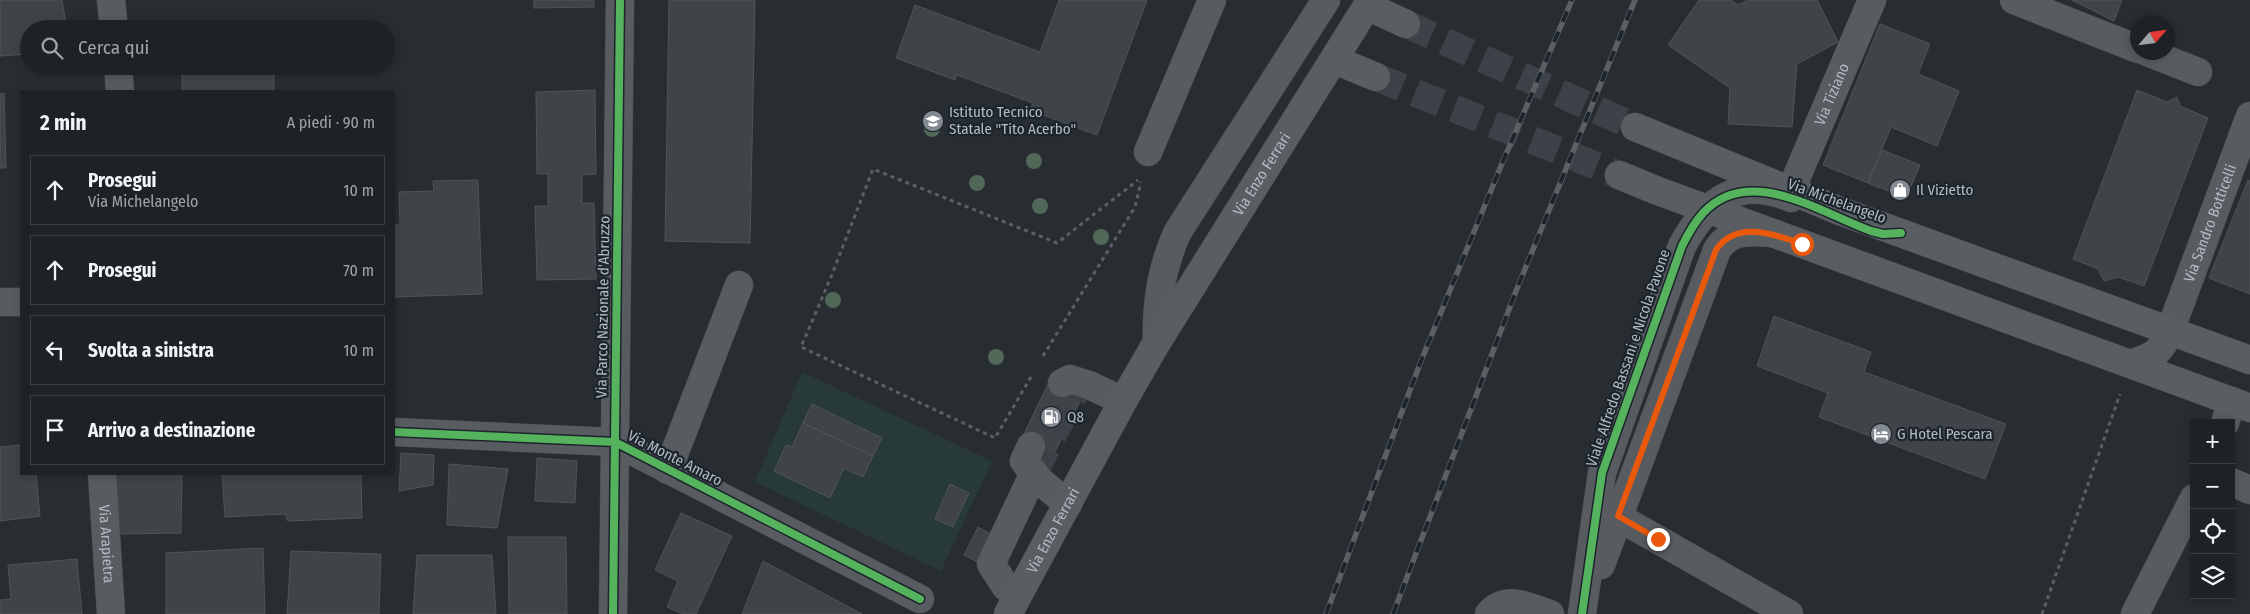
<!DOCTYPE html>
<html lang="it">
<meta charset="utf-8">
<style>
:root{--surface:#1e2226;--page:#262a2e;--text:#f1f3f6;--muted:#a1a4a7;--line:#3c3f43}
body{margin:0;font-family:"Fira Sans Condensed",sans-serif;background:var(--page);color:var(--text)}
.controls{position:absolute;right:15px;bottom:15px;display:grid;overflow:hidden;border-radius:0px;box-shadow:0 2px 8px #0003}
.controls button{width:45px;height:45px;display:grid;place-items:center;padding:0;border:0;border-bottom:1px solid var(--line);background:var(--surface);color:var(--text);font:25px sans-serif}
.compass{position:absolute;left:2130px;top:15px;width:45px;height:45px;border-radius:50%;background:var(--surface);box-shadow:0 2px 8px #0003;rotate:62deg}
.stop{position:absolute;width:15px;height:15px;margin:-11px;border:4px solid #ea580c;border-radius:50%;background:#fff}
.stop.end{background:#ea580c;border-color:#fff;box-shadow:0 1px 5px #0008}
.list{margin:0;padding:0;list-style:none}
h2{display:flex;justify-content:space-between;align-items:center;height:65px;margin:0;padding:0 20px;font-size:21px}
h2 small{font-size:16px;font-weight:400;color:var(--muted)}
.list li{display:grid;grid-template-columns:32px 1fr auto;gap:15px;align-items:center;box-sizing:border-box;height:70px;margin:0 10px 10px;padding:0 10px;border:1px solid var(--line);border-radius:0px}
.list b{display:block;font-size:19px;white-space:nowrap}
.list p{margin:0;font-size:16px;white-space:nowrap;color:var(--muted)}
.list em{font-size:16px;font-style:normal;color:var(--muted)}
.icon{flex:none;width:28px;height:28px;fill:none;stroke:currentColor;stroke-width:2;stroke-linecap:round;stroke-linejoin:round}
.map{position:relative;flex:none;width:2250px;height:614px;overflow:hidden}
.search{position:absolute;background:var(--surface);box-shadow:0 2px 8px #0003;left:20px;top:20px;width:375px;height:55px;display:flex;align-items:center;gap:12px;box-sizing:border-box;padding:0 18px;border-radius:28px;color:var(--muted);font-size:19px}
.panel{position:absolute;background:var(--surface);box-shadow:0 2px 8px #0003;left:20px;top:90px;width:375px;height:385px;border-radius:0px}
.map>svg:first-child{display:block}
.green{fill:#283939}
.building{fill:#404449;stroke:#4f545a}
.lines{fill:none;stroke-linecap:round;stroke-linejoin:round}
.minor-tunnel{stroke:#3d4248;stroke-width:28;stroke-dasharray:28 14;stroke-linecap:butt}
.major-tunnel{stroke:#3d4248;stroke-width:28;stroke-dasharray:28 14;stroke-linecap:butt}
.minor-casing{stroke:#46494d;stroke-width:29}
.major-casing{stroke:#454a4f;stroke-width:29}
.path{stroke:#5c6065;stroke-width:3;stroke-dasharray:4 4;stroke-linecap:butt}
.minor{stroke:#585c61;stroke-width:28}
.major{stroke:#5a5e63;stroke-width:28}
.rail-casing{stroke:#5c6064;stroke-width:5.5}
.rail{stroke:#1c242c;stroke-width:4;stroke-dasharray:11;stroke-linecap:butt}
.cycleway-casing{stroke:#1c242c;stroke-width:11}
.cycleway{stroke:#56b35d;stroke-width:8}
.tree{fill:#516758}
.route{stroke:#ea580c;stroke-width:6}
.labels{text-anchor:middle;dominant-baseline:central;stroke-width:4.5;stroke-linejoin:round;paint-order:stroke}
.street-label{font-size:15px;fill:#b2bac4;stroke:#1c242c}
.poi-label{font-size:15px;fill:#b2bac4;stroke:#1c242c;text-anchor:start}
</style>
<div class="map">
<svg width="2250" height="614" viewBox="0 0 2250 614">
<rect width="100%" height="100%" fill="#282d32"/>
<path class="green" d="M802,372L992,461L941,571L755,482Z"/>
<path class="building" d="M0,0H62L67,29H29V54L0,56Z
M534,0H594V7L534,8Z
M669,0H755L750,243L665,241Z
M1059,0H1147L1097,135L1030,110L1033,103L957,75L955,80L896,58L915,5L1040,52Z
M1699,0H1731L1738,5L1748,0H1817L1838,42L1797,64L1792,127L1728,124L1730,88L1668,45Z
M2072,0H2122L2114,21Z
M1880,24L1930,44L1918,74L1959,91L1937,146L1891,127L1868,183L1823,165Z
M182,66H274V91H182Z
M595,90L596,174L582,175V203H594L596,279L537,280L535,206H548V174H537L536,92Z
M2137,90L2167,102L2177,97L2180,106L2208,118L2144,286L2118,277L2104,281L2098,269L2073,259Z
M4,93L6,168H0V94Z
M1882,150L1920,165L1906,198L1868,183Z
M478,180L482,294L394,297V225H400L399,192L434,191L433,181Z
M2248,180L2250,181V294L2209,278Z
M1774,316L1871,352L1864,372L2006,424L1985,479L1819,417L1828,393L1757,366Z
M1051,378L1084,393L1053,456L1021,440Z
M812,404L882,438L873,456L803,423Z
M803,423L873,456L863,477L844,468L830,498L774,471L786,445L792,447Z
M21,445V474H36L40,516L0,521V447Z
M401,453L434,455L433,485L399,491Z
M537,458L577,461L575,503L535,501Z
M449,464L508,469L497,528L447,525Z
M116,474H182L181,533L116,534Z
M222,474H361L362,518L288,521L285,514L225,517Z
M950,484L969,493L953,527L935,519Z
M681,513L732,536L696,614H683L667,607L678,581L655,570Z
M978,527L998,538L985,566L964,555Z
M508,537H566L567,614H509Z
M263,548L265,614H166V553Z
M291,551L381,554L379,614H287Z
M417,555H492L496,614H413Z
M77,559L82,614H0V600L11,599L8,565Z
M763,561L862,614H742Z"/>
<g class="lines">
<path class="minor-tunnel" d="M1034,473L1080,382"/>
<path class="major-tunnel" d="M1406,24L1635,127
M1376,77L1619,175"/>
<g class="minor-casing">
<g id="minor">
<path d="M111,0L114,29"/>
<path d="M2014,0L2138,49"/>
<path d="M2147,52L2198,72"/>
<path d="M118,66L120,91"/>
<path d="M1148,152L1212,0"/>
<path id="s1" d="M1791,190L1872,0"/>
<path d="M0,302H21"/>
<path id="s2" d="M2170,331L2250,116"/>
<path d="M1157,342C1156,303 1161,270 1177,233L1326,0"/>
<path d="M1062,383L1070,379L1089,385L1123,401"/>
<path d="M2225,423L2232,401"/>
<path d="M394,432L615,442L920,599"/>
<path d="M1031,446L1024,461L1041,482L1068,504"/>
<path d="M668,470L739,285"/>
<path id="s3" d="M102,474L111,614"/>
<path d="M2231,482L2250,490"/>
<path d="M1599,518L1618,517L1789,614"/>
<path d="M1601,565L1717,250C1730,229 1751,232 1773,233"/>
<path d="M1018,595L1006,587L991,564L1034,473"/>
<path d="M613,614L620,0"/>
<path d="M1489,614C1507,594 1528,607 1550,614"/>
<path d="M1582,614L1602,473L1682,246C1707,200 1738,176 1791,198"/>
<path d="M2135,614L2194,498"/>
</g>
</g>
<g class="major-casing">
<g id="major">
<path d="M1335,60L1376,77"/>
<path d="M1635,127L1840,211L2250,360"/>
<path d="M1619,175L1658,191L2250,408"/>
<path d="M2131,364C2153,356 2160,354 2170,331"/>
<path id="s4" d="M1008,614L1123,401L1157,342L1367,6L1406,24"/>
</g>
</g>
<path class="path" d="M1043,356L1135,207L1141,182
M1031,377L995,438L801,347L831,277L873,169L1057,243L1138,180
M2042,614L2120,394"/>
<use href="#minor" class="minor"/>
<use href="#major" class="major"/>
<g class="rail-casing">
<path id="rail" d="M1326,614L1421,361L1501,166L1572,0
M1393,614L1516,291L1635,0"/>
</g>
<use href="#rail" class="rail"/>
<g class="cycleway-casing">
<path id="cycleway" d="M394,432L615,442L920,599
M613,614L620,0
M1582,614L1602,473L1682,246C1688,234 1694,223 1703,213C1749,163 1821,213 1871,231L1883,234L1901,233"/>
</g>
<use href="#cycleway" class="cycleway"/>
</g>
<g class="tree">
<circle cx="932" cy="129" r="8"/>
<circle cx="1034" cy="161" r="8"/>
<circle cx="977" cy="183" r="8"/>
<circle cx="1040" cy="206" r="8"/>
<circle cx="1101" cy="237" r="8"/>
<circle cx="833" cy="300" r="8"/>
<circle cx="996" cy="357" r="8"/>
</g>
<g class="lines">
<path class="route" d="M1658,539L1618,516L1716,250C1736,220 1775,234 1802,244"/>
</g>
<defs>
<g id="university-disc" transform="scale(1.125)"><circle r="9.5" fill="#828991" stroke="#1c242c"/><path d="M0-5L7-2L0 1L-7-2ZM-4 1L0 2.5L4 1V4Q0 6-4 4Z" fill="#fff"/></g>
<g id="shop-disc" transform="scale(1.125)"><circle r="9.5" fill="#828991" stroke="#1c242c"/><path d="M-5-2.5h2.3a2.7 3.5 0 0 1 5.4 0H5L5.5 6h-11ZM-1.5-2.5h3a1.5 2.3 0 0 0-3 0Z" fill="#fff"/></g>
<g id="fuel-disc" transform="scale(1.125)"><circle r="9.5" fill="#828991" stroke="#1c242c"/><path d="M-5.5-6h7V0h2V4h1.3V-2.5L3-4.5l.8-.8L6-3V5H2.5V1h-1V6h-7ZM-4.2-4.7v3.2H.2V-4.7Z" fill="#fff"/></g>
<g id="hotel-disc" transform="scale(1.125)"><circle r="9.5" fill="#828991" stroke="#1c242c"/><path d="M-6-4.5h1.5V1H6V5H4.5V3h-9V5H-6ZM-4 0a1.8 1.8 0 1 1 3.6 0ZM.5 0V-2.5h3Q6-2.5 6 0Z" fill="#fff"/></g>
</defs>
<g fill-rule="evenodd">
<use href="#university-disc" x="933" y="121"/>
<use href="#shop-disc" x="1900" y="190"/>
<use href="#fuel-disc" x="1051" y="417"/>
<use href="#hotel-disc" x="1881" y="434"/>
</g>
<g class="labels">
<g class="street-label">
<text stroke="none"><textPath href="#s1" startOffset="104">Via Tiziano</textPath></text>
<text stroke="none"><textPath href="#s4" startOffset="508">Via Enzo Ferrari</textPath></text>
<text transform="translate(1837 201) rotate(20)">Via Michelangelo</text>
<text stroke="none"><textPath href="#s2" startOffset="115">Via Sandro Botticelli</textPath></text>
<text transform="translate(603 307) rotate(-89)">Via Parco Nazionale d'Abruzzo</text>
<text transform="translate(1628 358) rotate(-71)">Viale Alfredo Bassani e Nicola Pavone</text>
<text transform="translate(675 458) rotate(27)">Via Monte Amaro</text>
<text stroke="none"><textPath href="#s4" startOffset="95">Via Enzo Ferrari</textPath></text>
<text stroke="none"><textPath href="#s3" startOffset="70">Via Arapietra</textPath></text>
</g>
<g class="poi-label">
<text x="949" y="112">Istituto Tecnico<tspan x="949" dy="17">Statale "Tito Acerbo"</tspan></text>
<text x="1916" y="190">Il Vizietto</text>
<text x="1067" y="417">Q8</text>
<text x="1897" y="434">G Hotel Pescara</text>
</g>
</g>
</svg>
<div class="controls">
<button>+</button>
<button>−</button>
<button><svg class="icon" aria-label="locate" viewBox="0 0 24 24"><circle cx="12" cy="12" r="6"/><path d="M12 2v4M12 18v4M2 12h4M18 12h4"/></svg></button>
<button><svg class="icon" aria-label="layers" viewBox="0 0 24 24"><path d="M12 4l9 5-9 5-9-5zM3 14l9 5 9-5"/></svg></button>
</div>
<svg class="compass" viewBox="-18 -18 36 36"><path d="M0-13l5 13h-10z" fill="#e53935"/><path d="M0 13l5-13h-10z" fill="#a1a4a7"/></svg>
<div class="stop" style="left:1802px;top:244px"></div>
<div class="stop end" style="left:1658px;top:539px"></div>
<div class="search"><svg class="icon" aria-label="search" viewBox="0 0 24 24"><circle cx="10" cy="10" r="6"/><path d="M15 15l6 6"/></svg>Cerca qui</div>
<section class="panel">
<h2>2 min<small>A piedi · 90 m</small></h2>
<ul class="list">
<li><svg class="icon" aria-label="ahead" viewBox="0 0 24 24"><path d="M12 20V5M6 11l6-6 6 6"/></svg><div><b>Prosegui</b><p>Via Michelangelo</p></div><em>10 m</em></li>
<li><svg class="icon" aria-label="ahead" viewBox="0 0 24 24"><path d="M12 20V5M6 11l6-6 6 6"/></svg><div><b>Prosegui</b></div><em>70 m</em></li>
<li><svg class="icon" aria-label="left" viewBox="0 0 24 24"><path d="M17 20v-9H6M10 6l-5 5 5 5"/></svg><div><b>Svolta a sinistra</b></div><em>10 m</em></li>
<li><svg class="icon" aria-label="arrive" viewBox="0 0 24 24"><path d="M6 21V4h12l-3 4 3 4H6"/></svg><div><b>Arrivo a destinazione</b></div></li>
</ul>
</section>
</div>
